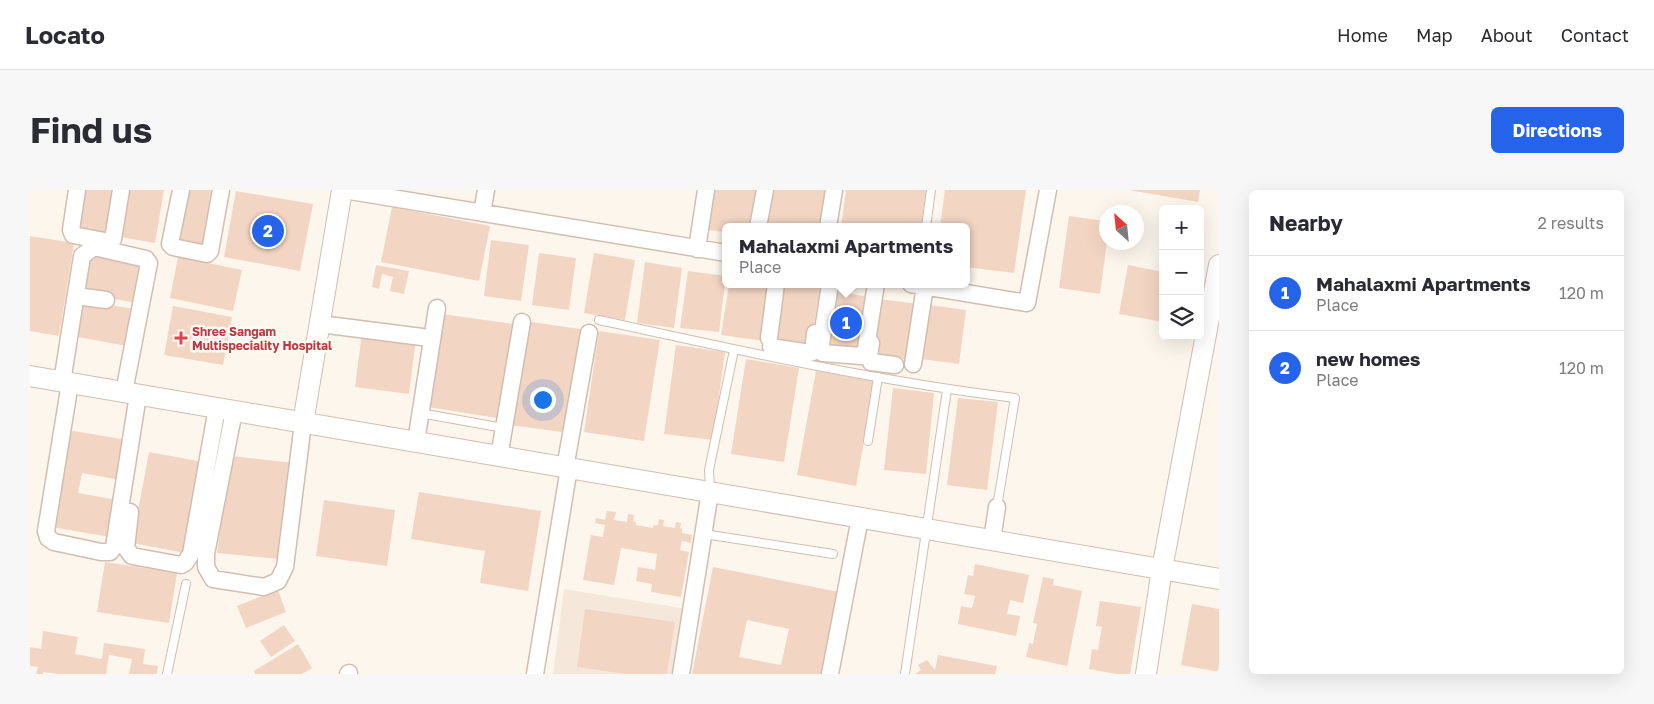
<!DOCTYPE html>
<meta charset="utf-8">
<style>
:root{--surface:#fff;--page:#f7f7f7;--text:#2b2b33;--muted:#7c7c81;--line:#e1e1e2;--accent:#2563eb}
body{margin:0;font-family:"Golos Text",sans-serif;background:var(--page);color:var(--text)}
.controls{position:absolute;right:15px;top:15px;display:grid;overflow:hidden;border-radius:8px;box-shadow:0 5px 20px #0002}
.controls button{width:45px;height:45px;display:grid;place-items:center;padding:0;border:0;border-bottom:1px solid var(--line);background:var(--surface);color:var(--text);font:25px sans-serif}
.compass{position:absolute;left:1069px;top:15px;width:45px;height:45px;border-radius:50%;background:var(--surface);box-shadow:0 5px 20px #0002;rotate:333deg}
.you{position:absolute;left:512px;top:209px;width:18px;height:18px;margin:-12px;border:4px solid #fff;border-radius:50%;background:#1a73e8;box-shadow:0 0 0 8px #1a73e833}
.badge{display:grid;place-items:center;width:32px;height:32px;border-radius:50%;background:var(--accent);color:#fff;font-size:16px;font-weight:700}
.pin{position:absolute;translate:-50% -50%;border:2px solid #fff;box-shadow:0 1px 5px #0006}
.popup{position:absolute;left:692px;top:33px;width:248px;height:65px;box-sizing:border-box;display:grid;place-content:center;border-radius:8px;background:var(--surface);filter:drop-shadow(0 1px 4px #0005);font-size:16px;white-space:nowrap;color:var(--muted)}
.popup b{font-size:19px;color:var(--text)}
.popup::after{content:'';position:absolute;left:50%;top:100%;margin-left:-10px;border:10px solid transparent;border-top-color:var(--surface)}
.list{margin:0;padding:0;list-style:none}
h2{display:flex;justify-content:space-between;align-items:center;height:65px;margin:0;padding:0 20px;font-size:21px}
h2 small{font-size:16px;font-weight:400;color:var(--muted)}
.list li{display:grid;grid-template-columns:32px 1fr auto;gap:15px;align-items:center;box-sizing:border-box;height:75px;padding:0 20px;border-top:1px solid var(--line)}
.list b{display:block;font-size:19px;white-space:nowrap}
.list p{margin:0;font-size:16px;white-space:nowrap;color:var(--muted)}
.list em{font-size:16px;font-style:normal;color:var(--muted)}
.icon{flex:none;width:28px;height:28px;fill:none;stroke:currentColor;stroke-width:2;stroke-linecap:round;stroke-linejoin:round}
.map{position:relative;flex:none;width:1189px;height:484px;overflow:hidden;border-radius:8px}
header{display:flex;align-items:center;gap:30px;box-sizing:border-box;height:70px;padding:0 25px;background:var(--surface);border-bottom:1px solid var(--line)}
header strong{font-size:24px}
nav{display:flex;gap:28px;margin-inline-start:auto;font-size:18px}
.intro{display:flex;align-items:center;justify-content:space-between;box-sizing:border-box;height:120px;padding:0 30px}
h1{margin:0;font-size:35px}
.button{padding:12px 22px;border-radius:8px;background:var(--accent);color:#fff;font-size:18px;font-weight:700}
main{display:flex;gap:30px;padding:0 30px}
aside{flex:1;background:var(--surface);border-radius:8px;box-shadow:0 5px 20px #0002}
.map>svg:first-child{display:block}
.residential{fill:#f5e8da}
.building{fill:#f3d5c3;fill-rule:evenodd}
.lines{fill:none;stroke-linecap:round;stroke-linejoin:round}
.service-casing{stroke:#d1beb0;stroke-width:10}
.minor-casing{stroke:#d1beb0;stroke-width:19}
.tertiary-casing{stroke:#d1beb0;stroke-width:22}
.service{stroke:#fff;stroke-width:8}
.minor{stroke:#fff;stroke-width:16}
.tertiary{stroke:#fff;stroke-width:20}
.health-dot{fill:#e0444e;stroke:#fffaf3;stroke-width:2}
.labels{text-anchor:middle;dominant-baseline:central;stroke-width:5;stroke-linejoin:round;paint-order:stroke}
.health-label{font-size:12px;font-weight:bold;fill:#be3a42;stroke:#fffaf3;text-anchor:start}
</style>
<header>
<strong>Locato</strong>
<nav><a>Home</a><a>Map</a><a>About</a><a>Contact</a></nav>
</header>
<div class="intro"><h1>Find us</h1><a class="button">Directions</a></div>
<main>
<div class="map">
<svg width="1189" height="484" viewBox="0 0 1189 484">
<rect width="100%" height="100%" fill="#fdf6ec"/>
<path class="residential" d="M534,399L657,419L644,484H523Z"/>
<path class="building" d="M50,0H89L79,48L43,41Z
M99,0H134L125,53L90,47Z
M154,0H181L173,55L146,52Z
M685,0H731L726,37H696V42L678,40Z
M743,0H801L795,37H737Z
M816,0H897L892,37H811Z
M915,0H996L984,83L936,77V37H910Z
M1099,0H1170L1168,12Z
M206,1L283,14L270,81L194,67Z
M362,17L460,36L449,91L351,72Z
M1039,26L1076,31L1077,52L1070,104L1029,98Z
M0,46L44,53L29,146L0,141Z
M461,50L499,55L491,111L454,106Z
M61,63L115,74L106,113L53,103Z
M509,63L546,68L539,120L502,115Z
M564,63L605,70L595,130L554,123Z
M148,67L212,80L203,121L140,108Z
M615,72L652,78L644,138L607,133Z
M346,75L379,81L374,104L360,101L363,87L352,84L349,99L342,97Z
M1098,75L1133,82V132L1089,124Z
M658,81L696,86L689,142L650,138Z
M699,94H743L734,151L691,145Z
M749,94L790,95L781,155L740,149Z
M801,101L840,107L831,165L793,160Z
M849,109L888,114L881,170L841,165Z
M50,110L104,119L97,156L43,146Z
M899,115L936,120L929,174L891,169Z
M143,116L202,127L193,175L134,165Z
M412,124L483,134L467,228L398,217Z
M495,131L557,140L539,243L480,235Z
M569,141L630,150L614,251L554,242Z
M332,143L386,149L379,204L325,197Z
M646,155L695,162L683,250L634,244Z
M716,169L769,178L754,272L701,264Z
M786,181L845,191L826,296L767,285Z
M863,198L904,203L896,284L854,280Z
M928,208L968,212L957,300L917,295Z
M38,240L97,250L90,290L52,283L48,303L87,310L80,347L22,337Z
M119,262L173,272L155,363L102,353Z
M201,266L264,273L250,369L187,363Z
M389,302L511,321L498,401L450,393L455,361L381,349Z
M294,310L365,320L357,376L286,366Z
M577,321L586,322L584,330L597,332L598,324L604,325L603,331L606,332V335L623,338L624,335H628L629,329L634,330L633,336L645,338L646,332L651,333L650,338L652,339V343L662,345L661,353L652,351L650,360L659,362L651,407L621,402L622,394L606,391L608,377L625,380L627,364L591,358L584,395L553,390L561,345L573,347L575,335L565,333L566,328L575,330Z
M75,372L147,383L139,433L67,422Z
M945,374L999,385L993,413L980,410L977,424L990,426L986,446L928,434L931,416L942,418L945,406L934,404L938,385L943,386Z
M683,377L809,402L792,484H662ZM717,430L759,439L751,475L709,467Z
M1013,387L1024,389L1023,395L1052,401L1037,476L996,467L999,453L1003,454L1007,434L1003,433Z
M248,400L256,422L216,438L207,416Z
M1070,411L1111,417L1100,484H1086L1059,479L1062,459L1068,460L1072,437L1066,436Z
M1162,414L1189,419V482L1151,475Z
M555,419L645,432L637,484H595L547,477Z
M254,435L265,451L241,467L230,451Z
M13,441L48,447L45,464L72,469L74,453L115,459L113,474L128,476L127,484H99L102,469L79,465L76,484H28L13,482V484H6L8,477L0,476V457L11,459Z
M268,454L282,478L272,484H225L224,481Z
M908,465L967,476L965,484H885L891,480L888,475L897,470L905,480Z"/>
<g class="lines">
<g class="service-casing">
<path id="service" d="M896,37L901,0
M569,130C706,160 845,191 985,208L967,317
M390,223L468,237
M838,251L848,187
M680,300L679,280L704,160
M674,344L803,364
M137,484L156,394
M875,484L917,200"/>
</g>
<g class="minor-casing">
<path id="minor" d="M47,0L41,40L43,45L80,52L83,49L91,0
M151,0L140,54L143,57L177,64L180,61L191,0
M314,0L696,63
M452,23L456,0
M728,37L735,0
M798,37L804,0
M667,59L676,0
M800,94L790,161L793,163L831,166L835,164L846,94
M881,94L997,113L1018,0
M46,106L76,110
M290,134L392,147
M739,148L746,94
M841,153L839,167L841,172L865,175
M741,157L780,163L783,162L785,143
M883,174L895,96
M32,192L52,66L64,57L116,69L119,73L94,202
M40,193L16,341L18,348L24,352L71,362H80L84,357L108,205
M204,221L176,364V377L183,389L234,397L248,391L255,377L273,233
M386,252L407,118
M469,267L492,132
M535,278L559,143
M100,322L96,358L102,366L151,375L155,373L161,364L187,218
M962,350L967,317
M318,484L319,483
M505,484L539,278
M651,484L680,302
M800,484L830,328"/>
</g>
<g class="tertiary-casing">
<path id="tertiary" d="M0,186L1189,389
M273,233L312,0
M1116,484L1132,379L1189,75"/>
</g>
<use href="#service" class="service"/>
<use href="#minor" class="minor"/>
<use href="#tertiary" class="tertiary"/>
</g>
<path class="health-dot" d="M148.5 140.5h5v5h5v5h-5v5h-5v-5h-5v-5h5z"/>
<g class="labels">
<g class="health-label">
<text x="162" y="141">Shree Sangam<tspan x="162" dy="14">Multispeciality Hospital</tspan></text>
</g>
</g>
</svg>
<div class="controls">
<button>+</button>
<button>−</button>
<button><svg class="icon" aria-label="layers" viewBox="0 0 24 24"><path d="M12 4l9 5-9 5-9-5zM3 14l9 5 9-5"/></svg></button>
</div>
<svg class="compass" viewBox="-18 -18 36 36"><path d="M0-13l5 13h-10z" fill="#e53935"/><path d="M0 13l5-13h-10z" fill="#7c7c81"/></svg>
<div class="you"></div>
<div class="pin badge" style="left:816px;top:133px">1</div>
<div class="popup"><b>Mahalaxmi Apartments</b>Place</div>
<div class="pin badge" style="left:238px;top:41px">2</div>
</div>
<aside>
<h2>Nearby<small>2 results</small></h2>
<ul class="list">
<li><span class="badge">1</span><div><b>Mahalaxmi Apartments</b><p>Place</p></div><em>120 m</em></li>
<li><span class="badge">2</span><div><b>new homes</b><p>Place</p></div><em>120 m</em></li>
</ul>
</aside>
</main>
